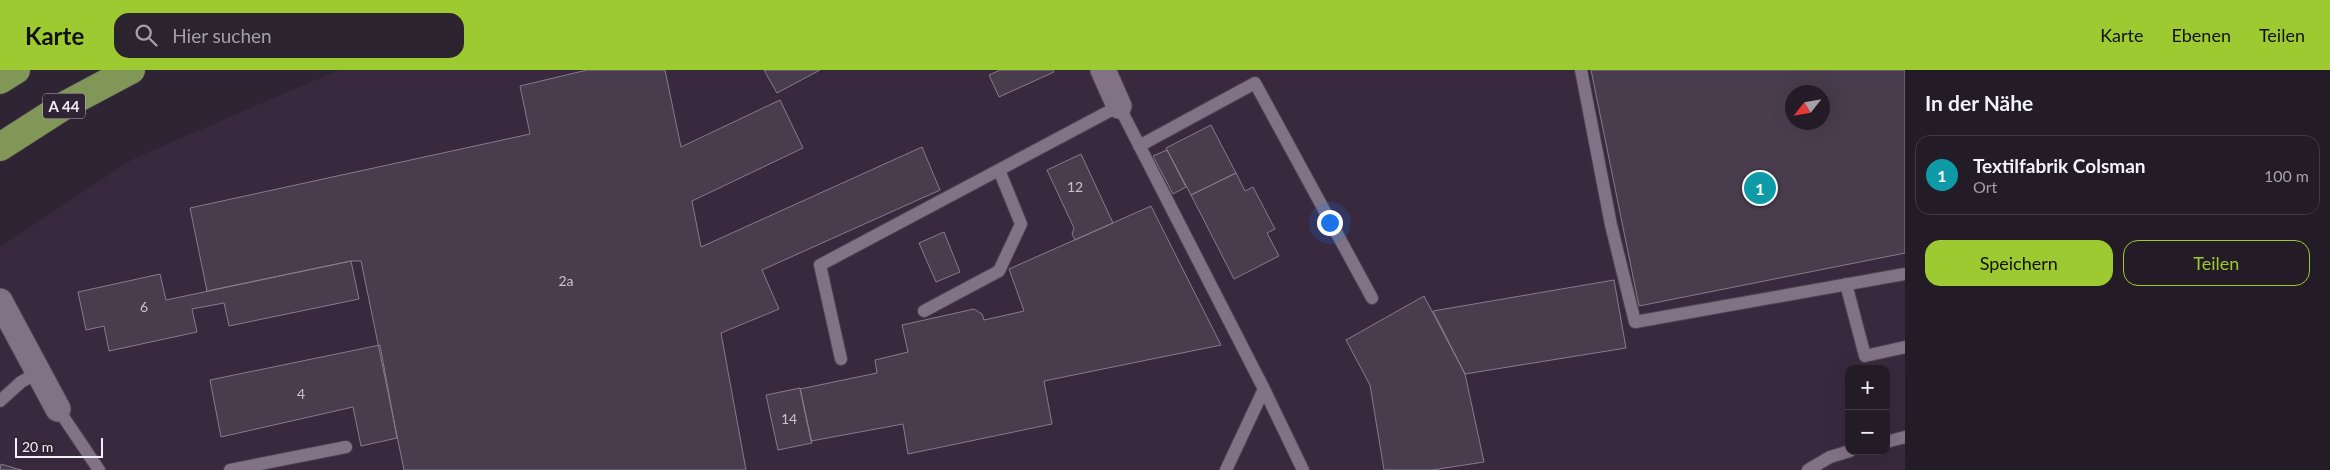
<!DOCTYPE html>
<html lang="de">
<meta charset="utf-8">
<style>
:root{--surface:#231b26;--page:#2b242e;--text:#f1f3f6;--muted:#a3a1a7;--line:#403943;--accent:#9dca30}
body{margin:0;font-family:Lato,sans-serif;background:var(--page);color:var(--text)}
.controls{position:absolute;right:15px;bottom:15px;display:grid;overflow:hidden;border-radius:10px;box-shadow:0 5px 20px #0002}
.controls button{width:45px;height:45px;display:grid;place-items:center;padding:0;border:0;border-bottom:1px solid var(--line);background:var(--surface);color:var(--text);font:25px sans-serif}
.compass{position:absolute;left:1785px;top:15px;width:45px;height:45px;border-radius:50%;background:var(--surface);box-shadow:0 5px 20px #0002;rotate:239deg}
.scale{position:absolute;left:15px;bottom:12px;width:88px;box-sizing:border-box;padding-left:5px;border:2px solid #f5edf7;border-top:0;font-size:14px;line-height:18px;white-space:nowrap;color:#f5edf7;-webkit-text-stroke:4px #2f2433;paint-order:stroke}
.you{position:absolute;left:1329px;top:152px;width:18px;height:18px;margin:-12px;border:4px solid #fff;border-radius:50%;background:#1a73e8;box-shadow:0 0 0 8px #1a73e833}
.badge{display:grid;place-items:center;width:32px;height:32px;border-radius:50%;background:var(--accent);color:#fff;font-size:16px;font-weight:700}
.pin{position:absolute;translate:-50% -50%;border:2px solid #fff;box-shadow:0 1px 5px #0006}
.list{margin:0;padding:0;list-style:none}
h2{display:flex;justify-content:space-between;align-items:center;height:65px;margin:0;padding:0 20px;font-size:21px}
h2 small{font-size:16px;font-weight:400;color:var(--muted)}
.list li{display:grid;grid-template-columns:32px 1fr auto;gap:15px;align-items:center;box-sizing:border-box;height:80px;margin:0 10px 10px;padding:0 10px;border:1px solid var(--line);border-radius:15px}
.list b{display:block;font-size:19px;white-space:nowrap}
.list p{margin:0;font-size:16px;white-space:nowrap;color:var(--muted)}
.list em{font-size:16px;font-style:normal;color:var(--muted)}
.actions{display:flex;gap:10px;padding:15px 20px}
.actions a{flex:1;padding:11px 0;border:1px solid var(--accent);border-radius:15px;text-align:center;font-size:18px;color:var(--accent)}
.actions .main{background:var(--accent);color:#111}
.icon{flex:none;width:28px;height:28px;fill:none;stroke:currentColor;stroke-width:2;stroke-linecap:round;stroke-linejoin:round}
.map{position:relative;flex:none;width:1905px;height:400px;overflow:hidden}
header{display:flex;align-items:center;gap:30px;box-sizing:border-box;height:70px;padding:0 25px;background:var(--accent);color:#111}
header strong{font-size:24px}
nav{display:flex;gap:28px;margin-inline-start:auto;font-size:18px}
.search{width:350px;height:45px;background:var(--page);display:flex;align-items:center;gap:12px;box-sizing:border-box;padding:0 18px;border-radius:15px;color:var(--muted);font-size:19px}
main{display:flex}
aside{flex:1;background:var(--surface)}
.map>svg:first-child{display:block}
.built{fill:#39293e;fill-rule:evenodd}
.building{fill:#493d4d;stroke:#877a8c;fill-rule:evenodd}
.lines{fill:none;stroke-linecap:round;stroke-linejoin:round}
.lane-casing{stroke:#4c434f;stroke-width:14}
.street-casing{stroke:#4c434f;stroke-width:27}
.highway-casing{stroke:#4c434f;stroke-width:29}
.lane{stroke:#817385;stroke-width:12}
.street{stroke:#817385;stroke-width:25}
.highway{stroke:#809757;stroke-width:28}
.labels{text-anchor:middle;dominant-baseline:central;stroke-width:4;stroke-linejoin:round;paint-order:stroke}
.number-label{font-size:14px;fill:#cac1cc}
.shield{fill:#2f2433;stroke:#bab1bc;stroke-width:1}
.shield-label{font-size:15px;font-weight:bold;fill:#f5edf7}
</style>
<header>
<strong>Karte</strong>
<div class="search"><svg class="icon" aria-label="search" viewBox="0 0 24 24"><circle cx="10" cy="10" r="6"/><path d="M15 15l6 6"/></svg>Hier suchen</div>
<nav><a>Karte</a><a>Ebenen</a><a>Teilen</a></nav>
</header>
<main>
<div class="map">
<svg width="1905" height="400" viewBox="0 0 1905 400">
<rect width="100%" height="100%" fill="#2f2433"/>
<path class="built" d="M339,0H1905V400H0V177L133,89ZM1792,22H1822V52H1792ZM1849,299H1886V381H1849Z"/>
<path class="building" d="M587,0H665L681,77L780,30L803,78L692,131L701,177L922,77L940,120L762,200L779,239L721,263L746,400H404L361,191H351L207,221L190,138L530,64L520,16Z
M764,0H820L777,23Z
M1000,0H1053L1054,2L999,27L989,5Z
M1591,0H1905V183L1639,236ZM1792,22H1822V52H1792Z
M1211,55L1236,103L1191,125L1166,78Z
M1167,80L1186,117L1173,124L1153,86Z
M1081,84L1113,153L1075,170L1072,164L1074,158L1047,100Z
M1236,103L1245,121L1253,117L1275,159L1267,163L1279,186L1234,209L1191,125Z
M1151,136L1221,275L1044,311L1052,354L908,384L903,354L811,371L800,319L877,303L875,290L908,282L902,255L974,239L982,244L984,250L1024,241L1009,199Z
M944,162L960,202L936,212L919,173Z
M351,191L359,229L229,256L224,233L192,239L197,262L109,281L104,256L86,260L78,222L160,204L166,230Z
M1614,210L1626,278L1465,304L1433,241Z
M1424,226L1465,304L1484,392L1432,400H1384L1370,315L1346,270Z
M380,275L397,368L361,376L353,337L221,367L210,310Z
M800,318L812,373L778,380L766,325Z
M1,394L21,400H22H0Z"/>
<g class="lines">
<g class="lane-casing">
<path id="lane" d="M1581,0L1611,155L1635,252L1905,204
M1139,76L1255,13L1372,228
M1846,214L1865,286L1905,277
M924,241L999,201L1021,154L999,100
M841,289L820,195L1119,36L1264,319L1226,400
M1264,319L1303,400
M0,331L21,312L39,302
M58,339L99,400
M1886,372L1905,367
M230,400L346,377
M1808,400L1830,387L1850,381"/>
</g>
<g class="street-casing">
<path id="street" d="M1103,0L1119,36
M0,231L58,339"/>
</g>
<g class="highway-casing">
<path id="highway" d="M0,10L16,0
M0,77L67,34L131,0"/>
</g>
<use href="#lane" class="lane"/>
<use href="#street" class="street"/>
<use href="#highway" class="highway"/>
</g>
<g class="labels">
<g class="number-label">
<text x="1075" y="116">12</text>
<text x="566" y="210">2a</text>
<text x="144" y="236">6</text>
<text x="301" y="323">4</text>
<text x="789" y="348">14</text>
</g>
<rect class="shield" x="43" y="23.5" width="42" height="25" rx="4"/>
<g class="shield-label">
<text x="64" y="36">A 44</text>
</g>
</g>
</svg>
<div class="controls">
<button>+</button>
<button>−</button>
</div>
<svg class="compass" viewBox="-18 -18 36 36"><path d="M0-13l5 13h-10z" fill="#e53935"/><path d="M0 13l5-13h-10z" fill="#a3a1a7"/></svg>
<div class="scale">20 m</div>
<div class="you"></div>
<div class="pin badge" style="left:1760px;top:118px;background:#0f9aa8">1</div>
</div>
<aside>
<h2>In der Nähe<small></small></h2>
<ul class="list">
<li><span class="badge" style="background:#0f9aa8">1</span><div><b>Textilfabrik Colsman</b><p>Ort</p></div><em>100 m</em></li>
</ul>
<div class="actions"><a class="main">Speichern</a><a>Teilen</a></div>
</aside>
</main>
